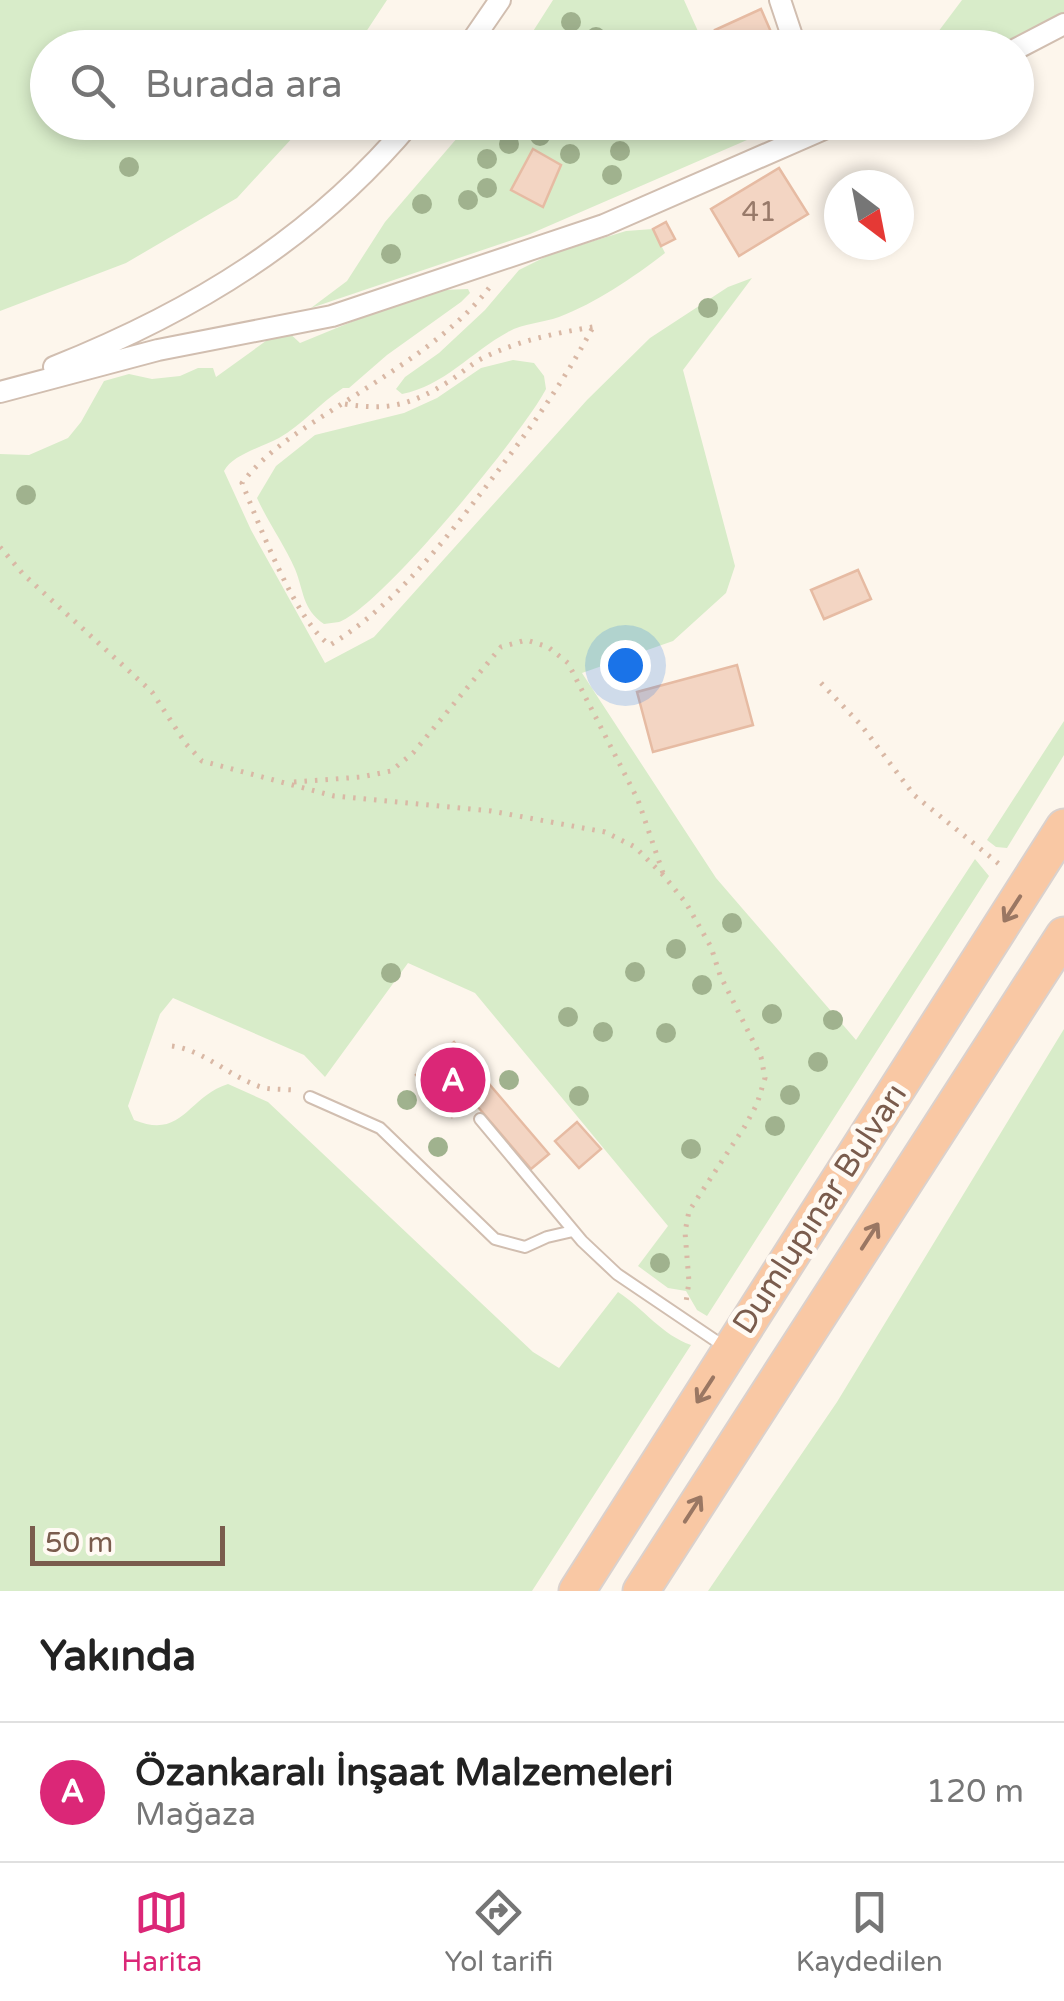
<!DOCTYPE html>
<html lang="tr">
<meta charset="utf-8">
<style>
:root{--surface:#fff;--page:#f6f6f6;--text:#222;--muted:#767676;--line:#e0e0e0;--accent:#db2777}
body{margin:0;font-family:"Varela Round",sans-serif;background:var(--page);color:var(--text)}
.compass{position:absolute;left:824px;top:170px;width:90px;height:90px;border-radius:50%;background:var(--surface);box-shadow:0 5px 15px #0003;rotate:148deg}
.scale{position:absolute;left:30px;bottom:25px;width:195px;box-sizing:border-box;padding-left:10px;border:5px solid #7a5c4d;border-top:0;font-size:28px;line-height:35px;white-space:nowrap;color:#7a5c4d;-webkit-text-stroke:8px #fffaf3;paint-order:stroke}
.you{position:absolute;left:625px;top:665px;width:35px;height:35px;margin:-25px;border:8px solid #fff;border-radius:50%;background:#1a73e8;box-shadow:0 0 0 15px #1a73e833}
.badge{display:grid;place-items:center;width:65px;height:65px;border-radius:50%;background:var(--accent);color:#fff;font-size:32px;font-weight:700}
.pin{position:absolute;translate:-50% -50%;border:5px solid #fff;box-shadow:0 2px 10px #0006}
.list{margin:0;padding:0;list-style:none}
h2{display:flex;justify-content:space-between;align-items:center;height:130px;margin:0;padding:0 40px;font-size:42px}
h2 small{font-size:32px;font-weight:400;color:var(--muted)}
.list li{display:grid;grid-template-columns:65px 1fr auto;gap:30px;align-items:center;box-sizing:border-box;height:140px;padding:0 40px;border-top:2px solid var(--line)}
.list b{display:block;font-size:38px;white-space:nowrap}
.list p{margin:0;font-size:32px;white-space:nowrap;color:var(--muted)}
.list em{font-size:32px;font-style:normal;color:var(--muted)}
.icon{flex:none;width:55px;height:55px;fill:none;stroke:currentColor;stroke-width:2;stroke-linecap:round;stroke-linejoin:round}
.map{position:relative;flex:none;width:1064px;height:1591px;overflow:hidden}
.search{position:absolute;background:var(--surface);box-shadow:0 5px 15px #0003;left:30px;right:30px;top:30px;height:110px;display:flex;align-items:center;gap:25px;box-sizing:border-box;padding:0 35px;border-radius:55px;color:var(--muted);font-size:38px}
.sheet{height:270px;background:var(--surface)}
nav{display:flex;justify-content:space-around;align-items:center;box-sizing:border-box;height:140px;border-top:2px solid var(--line);background:var(--surface);font-size:28px;color:var(--muted)}
nav a{display:grid;justify-items:center;gap:5px}
nav .on{color:var(--accent)}
.map>svg:first-child{display:block}
.green{fill:#d8ecc9}
.building{fill:#f3d5c3;stroke:#e6bba3;stroke-width:2.5}
.lines{fill:none;stroke-linecap:round;stroke-linejoin:round}
.service-casing{stroke:#d1beb0;stroke-width:14}
.minor-casing{stroke:#d1beb0;stroke-width:24}
.trunk-casing{stroke:#dad1cd;stroke-width:39}
.path{stroke:#d9b8a5;stroke-width:5;stroke-dasharray:2.5 8;stroke-linecap:butt}
.service{stroke:#fff;stroke-width:10}
.minor{stroke:#fff;stroke-width:20}
.trunk{stroke:#f9c8a4;stroke-width:35}
.tree{fill:#a0b28e}
.oneway{stroke:#9a7763}
.labels{text-anchor:middle;dominant-baseline:central;stroke-width:10;stroke-linejoin:round;paint-order:stroke}
.number-label{font-size:28px;fill:#987a6a}
.street-label{font-size:32px;fill:#7a5c4d;stroke:#fffaf3}
</style>
<div class="map">
<svg width="1064" height="1591" viewBox="0 0 1064 1591">
<rect width="100%" height="100%" fill="#fdf6ec"/>
<path class="green" d="M0,0H387L356,47L48,48V122L306,123L237,198L126,263L0,311Z
M553,0H684L705,47H523Z
M962,0H1064V15L993,47L926,48Z
M470,123H739L747,140L530,234L311,308L347,281L385,222Z
M653,229L665,253C634,277 596,303 559,317C543,323 523,323 508,332C471,352 444,386 402,394L396,389L405,377L439,353L485,310L519,270L551,254L626,231Z
M752,278L683,370L735,566L726,593L673,641L582,673L716,878L856,1040L975,859L989,876L707,1316L697,1310L686,1291L668,1288L638,1266L668,1226L475,993L408,963L325,1077L304,1055L173,998L160,1014L128,1106L134,1120C183,1140 187,1097 228,1084L268,1102L533,1352L559,1368L618,1292C644,1309 662,1335 691,1345L532,1591H0V454L29,455L68,438L81,422L104,381L129,374L152,379L180,376L198,368H213L216,377L284,328L300,343L361,318L363,312L444,290L468,289L470,293L461,302L387,355L349,388H343C320,403 302,425 279,438C262,447 232,455 224,471L251,530L325,663L374,637L587,400L650,338L728,287Z
M513,360L534,363L544,376L546,389C524,432 381,607 339,622C334,623 329,623 324,624C302,609 304,591 295,569C285,546 268,522 257,498L276,466L315,435L404,413L437,398L481,368Z
M1064,721V755L1007,848L996,847L987,840Z
M1064,1029V1591H708L837,1402Z"/>
<path class="building" d="M761,9L778,48H722L715,30Z
M533,149L561,165L543,207L511,190Z
M779,168L808,214L739,256L711,209Z
M666,222L675,239L661,246L653,229Z
M858,570L871,599L824,619L811,590Z
M737,665L753,725L653,752L637,692Z
M454,1042L490,1085L452,1117L416,1075Z
M490,1085L549,1154L531,1169L472,1100Z
M577,1122L601,1149L579,1168L555,1141Z"/>
<g class="lines">
<g class="service-casing">
<path id="service" d="M310,1097L380,1128L495,1239L525,1247L547,1237L573,1231
M480,1119L582,1241L617,1274L725,1347"/>
</g>
<g class="minor-casing">
<path id="minor" d="M780,0L796,48
M467,48L500,0
M1016,49L1064,24
M54,367C194,311 313,239 411,122
M0,392L158,350L332,316L604,225L840,122"/>
</g>
<g class="trunk-casing">
<path id="trunk" d="M577,1591L1064,827
M641,1591L1064,935"/>
</g>
<path class="path" d="M489,288C452,336 388,374 337,407C303,429 267,450 242,483C259,524 296,622 330,645C391,608 438,549 481,493C522,440 561,387 593,327
M345,404C388,411 411,405 448,382C461,374 473,362 487,356C521,340 556,333 593,327
M0,547L23,574L152,692L186,744L202,761L334,796L491,811L605,832L635,847L664,876L686,903L711,947L720,975L761,1057L765,1078L757,1104L745,1126L689,1211L685,1232L689,1282L686,1302
M821,683L861,725L914,795L1004,868
M294,782L361,777L391,771L413,753L501,647L526,640L548,647L568,663L638,800L663,873
M172,1046C204,1050 230,1077 261,1087C271,1090 283,1089 294,1090"/>
<use href="#service" class="service"/>
<use href="#minor" class="minor"/>
<use href="#trunk" class="trunk"/>
</g>
<g class="tree">
<circle cx="571" cy="22" r="10"/>
<circle cx="596" cy="37" r="10"/>
<circle cx="540" cy="136" r="10"/>
<circle cx="509" cy="144" r="10"/>
<circle cx="620" cy="151" r="10"/>
<circle cx="570" cy="154" r="10"/>
<circle cx="487" cy="159" r="10"/>
<circle cx="129" cy="167" r="10"/>
<circle cx="612" cy="175" r="10"/>
<circle cx="487" cy="188" r="10"/>
<circle cx="468" cy="200" r="10"/>
<circle cx="422" cy="204" r="10"/>
<circle cx="391" cy="254" r="10"/>
<circle cx="708" cy="308" r="10"/>
<circle cx="26" cy="495" r="10"/>
<circle cx="732" cy="923" r="10"/>
<circle cx="676" cy="949" r="10"/>
<circle cx="635" cy="972" r="10"/>
<circle cx="391" cy="973" r="10"/>
<circle cx="702" cy="985" r="10"/>
<circle cx="772" cy="1014" r="10"/>
<circle cx="568" cy="1017" r="10"/>
<circle cx="833" cy="1020" r="10"/>
<circle cx="603" cy="1032" r="10"/>
<circle cx="666" cy="1033" r="10"/>
<circle cx="818" cy="1062" r="10"/>
<circle cx="509" cy="1080" r="10"/>
<circle cx="790" cy="1095" r="10"/>
<circle cx="579" cy="1096" r="10"/>
<circle cx="407" cy="1100" r="10"/>
<circle cx="775" cy="1126" r="10"/>
<circle cx="438" cy="1147" r="10"/>
<circle cx="691" cy="1149" r="10"/>
<circle cx="660" cy="1263" r="10"/>
</g>
<defs><path id="oneway-shaft" d="M-6 0H5M1.5-3L5.5 0L1.5 3" fill="none" stroke-width="1.6" stroke-linecap="round" stroke-linejoin="round" transform="scale(2.5)"/></defs>
<g class="oneway">
<use href="#oneway-shaft" transform="translate(1012 909) rotate(123)"/>
<use href="#oneway-shaft" transform="translate(870 1236) rotate(-57)"/>
<use href="#oneway-shaft" transform="translate(705 1390) rotate(123)"/>
<use href="#oneway-shaft" transform="translate(693 1509) rotate(-57)"/>
</g>
<g class="labels">
<g class="number-label">
<text x="759" y="212">41</text>
</g>
<g class="street-label">
<text transform="translate(820 1209) rotate(-57)">Dumlupınar Bulvarı</text>
</g>
</g>
</svg>
<svg class="compass" viewBox="-18 -18 36 36"><path d="M0-13l5 13h-10z" fill="#e53935"/><path d="M0 13l5-13h-10z" fill="#767676"/></svg>
<div class="scale">50 m</div>
<div class="you"></div>
<div class="pin badge" style="left:453px;top:1080px">A</div>
<div class="search"><svg class="icon" aria-label="search" viewBox="0 0 24 24"><circle cx="10" cy="10" r="6"/><path d="M15 15l6 6"/></svg>Burada ara</div>
</div>
<section class="sheet">
<h2>Yakında<small></small></h2>
<ul class="list">
<li><span class="badge">A</span><div><b>Özankaralı İnşaat Malzemeleri</b><p>Mağaza</p></div><em>120 m</em></li>
</ul>
</section>
<nav>
<a class="on"><svg class="icon" aria-label="map" viewBox="0 0 24 24"><path d="M3 6l6-2 6 2 6-2v14l-6 2-6-2-6 2zM9 4v14M15 6v14"/></svg>Harita</a>
<a><svg class="icon" aria-label="directions" viewBox="0 0 24 24"><path d="M12 3l9 9-9 9-9-9zM9 14v-3h6M13 9l2 2-2 2"/></svg>Yol tarifi</a>
<a><svg class="icon" aria-label="saved" viewBox="0 0 24 24"><path d="M7 4h10v16l-5-4-5 4z"/></svg>Kaydedilen</a>
</nav>
